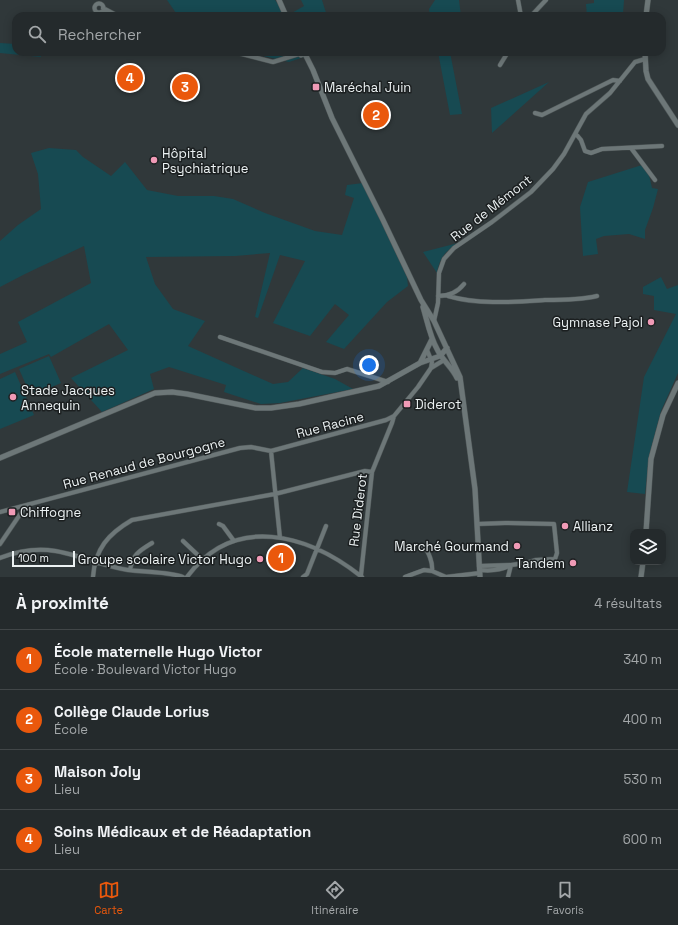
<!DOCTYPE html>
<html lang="fr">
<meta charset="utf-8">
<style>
:root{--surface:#242a2c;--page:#2c3234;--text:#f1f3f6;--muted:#a3a7a9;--line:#414648;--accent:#ea580c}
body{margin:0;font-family:"Space Grotesk",sans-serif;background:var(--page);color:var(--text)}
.controls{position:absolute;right:12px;bottom:12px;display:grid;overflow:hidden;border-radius:8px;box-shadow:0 2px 10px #0003}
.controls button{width:36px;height:36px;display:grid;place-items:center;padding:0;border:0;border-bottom:1px solid var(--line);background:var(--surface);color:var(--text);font:20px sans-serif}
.scale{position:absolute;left:12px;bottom:10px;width:63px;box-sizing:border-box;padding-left:4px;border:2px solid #ecf2f3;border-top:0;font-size:11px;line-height:14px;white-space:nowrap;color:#ecf2f3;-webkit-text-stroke:3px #1b1f20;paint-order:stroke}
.you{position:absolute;left:369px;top:365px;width:14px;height:14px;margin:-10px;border:3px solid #fff;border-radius:50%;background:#1a73e8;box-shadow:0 0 0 6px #1a73e833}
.badge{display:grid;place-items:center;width:26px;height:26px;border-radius:50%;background:var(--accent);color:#fff;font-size:13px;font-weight:700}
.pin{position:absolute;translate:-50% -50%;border:2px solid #fff;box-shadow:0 1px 4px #0006}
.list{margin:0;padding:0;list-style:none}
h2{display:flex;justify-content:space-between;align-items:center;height:52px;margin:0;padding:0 16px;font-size:17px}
h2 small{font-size:13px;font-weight:400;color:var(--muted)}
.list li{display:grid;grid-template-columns:26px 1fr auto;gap:12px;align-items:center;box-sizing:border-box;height:60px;padding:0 16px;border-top:1px solid var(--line)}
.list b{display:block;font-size:15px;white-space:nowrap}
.list p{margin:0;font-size:13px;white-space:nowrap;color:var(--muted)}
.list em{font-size:13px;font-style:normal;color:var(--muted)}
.icon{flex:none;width:22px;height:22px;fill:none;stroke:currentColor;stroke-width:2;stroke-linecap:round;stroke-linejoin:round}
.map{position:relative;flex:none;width:678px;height:577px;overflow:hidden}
.search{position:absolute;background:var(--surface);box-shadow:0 2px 10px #0003;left:12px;right:12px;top:12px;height:44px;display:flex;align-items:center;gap:10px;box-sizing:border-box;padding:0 14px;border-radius:12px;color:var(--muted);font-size:15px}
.sheet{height:292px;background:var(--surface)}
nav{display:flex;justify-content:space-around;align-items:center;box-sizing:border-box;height:56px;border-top:1px solid var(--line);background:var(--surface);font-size:11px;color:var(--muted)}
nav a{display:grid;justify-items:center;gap:2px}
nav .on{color:var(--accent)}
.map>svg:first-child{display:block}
.green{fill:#174a52}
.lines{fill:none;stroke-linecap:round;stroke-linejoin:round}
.minor-casing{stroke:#4f5758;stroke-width:5}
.tertiary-casing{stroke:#4f5758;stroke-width:6}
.minor{stroke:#6d7778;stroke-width:4}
.tertiary{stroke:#6d7778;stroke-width:5}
.poi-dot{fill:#f09ab6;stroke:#1b1f20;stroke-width:1.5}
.labels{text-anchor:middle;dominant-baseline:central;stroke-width:3;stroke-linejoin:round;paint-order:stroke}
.poi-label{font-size:13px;fill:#ecf2f3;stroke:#1b1f20;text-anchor:start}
.street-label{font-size:13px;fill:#ecf2f3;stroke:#1b1f20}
</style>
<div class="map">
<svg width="678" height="577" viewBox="0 0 678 577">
<rect width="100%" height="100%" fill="#30383a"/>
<path class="green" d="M167,0H275L287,16H178Z
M301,0H322L327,16H292L290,14L304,6Z
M435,0H459L461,16H448L446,12L443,13V16H430L429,9Z
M594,0H624L623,14L613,15V16H587L586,4L594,3Z
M0,43L16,44V52H40L41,57L0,53Z
M247,52H302L304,57L289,62Z
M438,52H450L462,114L450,115Z
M549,82L492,133L491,108Z
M49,148L76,150L83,157L111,176L125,162L147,190L178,196H214L233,199L265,213L315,231L342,235L354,198L345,195L347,185L363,183L407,277L408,286L387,302L344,349L326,342L349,315L335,304L310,336L273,323L305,261L280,255L258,318L255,317L270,253L235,256L146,257L155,284L173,309L205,321L188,346L273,384L288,382L303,368L335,379L353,389L280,403L261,404L224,392L226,385L169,367L150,374L154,389L102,412L71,378L128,350L109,324L51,357L49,354L0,374V354L27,342L18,322L91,283L84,246L25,274L0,287V241L18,225L41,209L38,174L31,153Z
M642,165L649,175L652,188L658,189L653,208L645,230V239L629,234L604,236L596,239L598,254L583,256L580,207L588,182Z
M458,243C444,253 440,257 437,273L423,252Z
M661,277L667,289L678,285V373L661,411L649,456L645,494L627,492L644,377L676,314L654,310V296L643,294V287Z
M49,356L61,383L31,396L19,369Z
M15,372L34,415L0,429V379Z"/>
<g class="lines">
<g class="minor-casing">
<path id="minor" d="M518,0L521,16
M94.5 8a4.5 4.5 0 1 1 9 0a4.5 4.5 0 1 1-9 0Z
M103,8L118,16
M531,16L546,0
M234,52L273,62L299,54
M500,65L508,52
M535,113L542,115L613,80L620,81
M576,134L581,140L585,151L591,153L602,149L662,146
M631,148L655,180
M438,296C449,296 457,293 464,284
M448,296C479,305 513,302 545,300C562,300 580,300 597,296
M434,321L438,303L439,273L444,259L454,248L492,222L531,192L553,169L564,154L586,114L610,93L635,62L645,59
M220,337L322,372L335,373L347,369L388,382
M427,350L432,362L431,368
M271,451L280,538
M0,512L240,448L251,447L271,451L386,420L394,416
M219,524L223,526L234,541
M477,524L505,523L554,524L557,553L555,559L536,560L526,563L511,565L479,566
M183,541L202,559
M0,544L23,510V506
M423,546C429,551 433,564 432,571
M0,558C54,537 79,562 128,570C143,572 171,572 183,577
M130,570C133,554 139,551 152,543
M480,570C490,571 502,570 511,565
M361,575L372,472L392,423L394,416L418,387L431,368L444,360
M93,577C95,549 108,534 132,520L275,494L365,471L372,472
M187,577C234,513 308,534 362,577
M303,577L307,574L326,526
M405,577L424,570L432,571L446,577L480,573
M508,577L511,565"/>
</g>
<g class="tertiary-casing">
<path id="tertiary" d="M279,0L286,16
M646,16L648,0
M297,52L301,55L306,53
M645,52L646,71L648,79L678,125
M305,54L313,70L332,118L383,220L421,300L434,321L460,377L475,489L480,577
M423,307C427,320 430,337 437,349C442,360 452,367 457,378
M420,363L432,339
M0,458L155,393L172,392L187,394L256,408H271L299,404L379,386L420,363L440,356L447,348
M646,532L651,459L663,415L678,383
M641,577L643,562"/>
</g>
<use href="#minor" class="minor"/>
<use href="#tertiary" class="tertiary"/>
</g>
<g class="poi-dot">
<rect x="312" y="83" width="8" height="8" rx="2"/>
<circle cx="154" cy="160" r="4"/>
<circle cx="651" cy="322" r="4"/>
<circle cx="13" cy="397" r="4"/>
<rect x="403" y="400" width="8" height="8" rx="2"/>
<rect x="8" y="508" width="8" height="8" rx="2"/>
<circle cx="565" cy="526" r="4"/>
<circle cx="517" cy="546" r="4"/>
<circle cx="260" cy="559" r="4"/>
<circle cx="573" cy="563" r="4"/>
</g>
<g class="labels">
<g class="poi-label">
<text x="324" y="87">Maréchal Juin</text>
<text x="162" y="153">Hôpital<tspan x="162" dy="15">Psychiatrique</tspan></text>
<text x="643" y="322" text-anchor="end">Gymnase Pajol</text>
<text x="21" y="390">Stade Jacques<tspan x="21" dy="15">Annequin</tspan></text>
<text x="415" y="404">Diderot</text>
<text x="20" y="512">Chiffogne</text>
<text x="573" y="526">Allianz</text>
<text x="509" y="546" text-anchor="end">Marché Gourmand</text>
<text x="252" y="559" text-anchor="end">Groupe scolaire Victor Hugo</text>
<text x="565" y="563" text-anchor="end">Tandem</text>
</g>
<g class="street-label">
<text transform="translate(491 208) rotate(-38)">Rue de Mémont</text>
<text transform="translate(330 425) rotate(-15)">Rue Racine</text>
<text transform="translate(144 463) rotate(-15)">Rue Renaud de Bourgogne</text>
<text transform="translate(358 510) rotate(-83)">Rue Diderot</text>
</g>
</g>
</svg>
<div class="controls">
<button><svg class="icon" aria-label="layers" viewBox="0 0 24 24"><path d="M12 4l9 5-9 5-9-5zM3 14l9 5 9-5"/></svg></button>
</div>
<div class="scale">100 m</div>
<div class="you"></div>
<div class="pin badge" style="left:281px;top:558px">1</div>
<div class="pin badge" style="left:376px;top:115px">2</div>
<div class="pin badge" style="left:185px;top:87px">3</div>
<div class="pin badge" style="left:130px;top:78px">4</div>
<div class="search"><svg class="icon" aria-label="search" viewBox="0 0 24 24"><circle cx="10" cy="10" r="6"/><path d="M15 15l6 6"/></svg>Rechercher</div>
</div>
<section class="sheet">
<h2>À proximité<small>4 résultats</small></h2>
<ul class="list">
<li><span class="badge">1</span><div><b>École maternelle Hugo Victor</b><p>École · Boulevard Victor Hugo</p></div><em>340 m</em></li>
<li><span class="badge">2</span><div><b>Collège Claude Lorius</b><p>École</p></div><em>400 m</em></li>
<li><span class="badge">3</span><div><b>Maison Joly</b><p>Lieu</p></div><em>530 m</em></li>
<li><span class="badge">4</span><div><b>Soins Médicaux et de Réadaptation</b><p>Lieu</p></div><em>600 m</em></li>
</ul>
</section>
<nav>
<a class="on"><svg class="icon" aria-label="map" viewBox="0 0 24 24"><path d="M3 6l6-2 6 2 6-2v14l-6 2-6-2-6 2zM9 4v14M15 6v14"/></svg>Carte</a>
<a><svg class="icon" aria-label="directions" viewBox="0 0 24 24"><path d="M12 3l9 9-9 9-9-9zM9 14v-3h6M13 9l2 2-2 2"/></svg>Itinéraire</a>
<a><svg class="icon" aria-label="saved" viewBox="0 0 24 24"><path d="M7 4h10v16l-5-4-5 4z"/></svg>Favoris</a>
</nav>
